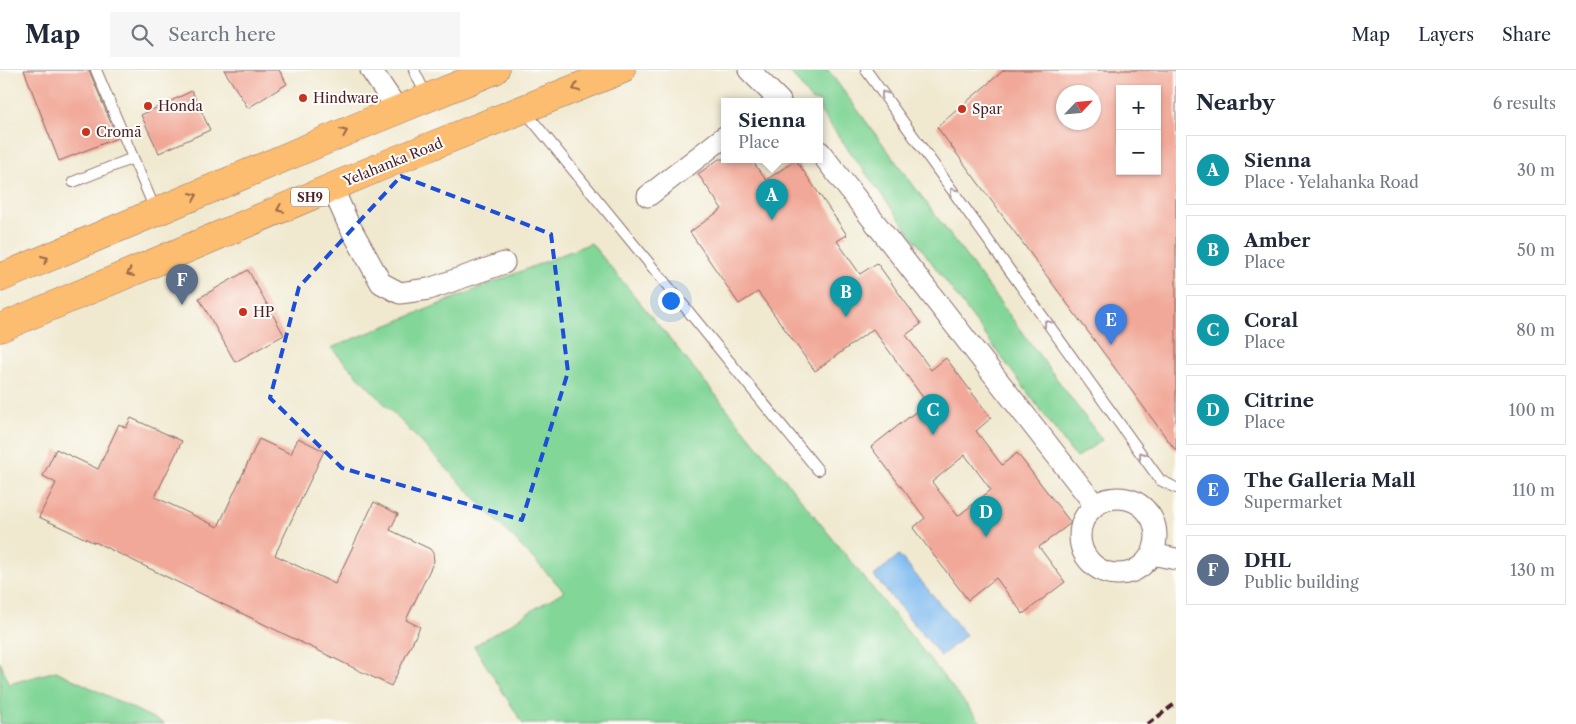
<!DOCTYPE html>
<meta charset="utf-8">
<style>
:root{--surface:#fff;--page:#f6f6f7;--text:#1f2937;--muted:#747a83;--line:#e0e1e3;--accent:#b45309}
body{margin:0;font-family:"Libre Caslon Text",serif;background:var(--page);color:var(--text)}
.controls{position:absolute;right:15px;top:15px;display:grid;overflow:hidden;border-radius:0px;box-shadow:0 1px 4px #0004}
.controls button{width:45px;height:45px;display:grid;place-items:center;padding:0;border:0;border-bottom:1px solid var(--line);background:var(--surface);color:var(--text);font:25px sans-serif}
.compass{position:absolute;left:1056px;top:15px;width:45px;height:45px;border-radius:50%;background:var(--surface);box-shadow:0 1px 4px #0004;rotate:64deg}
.you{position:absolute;left:670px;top:230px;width:18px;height:18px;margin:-12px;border:4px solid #fff;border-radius:50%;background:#1a73e8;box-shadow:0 0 0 8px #1a73e833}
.badge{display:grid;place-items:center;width:32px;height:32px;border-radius:50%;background:var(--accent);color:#fff;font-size:16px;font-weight:700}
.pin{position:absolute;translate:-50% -41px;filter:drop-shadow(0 1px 2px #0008)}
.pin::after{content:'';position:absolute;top:26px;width:18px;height:15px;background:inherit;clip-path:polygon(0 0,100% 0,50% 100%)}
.popup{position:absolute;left:721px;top:28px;width:102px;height:65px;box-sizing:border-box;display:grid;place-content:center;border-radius:0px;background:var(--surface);filter:drop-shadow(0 1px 4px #0005);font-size:16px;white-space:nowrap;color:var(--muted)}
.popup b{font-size:19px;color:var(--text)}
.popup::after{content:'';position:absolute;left:50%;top:100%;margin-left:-10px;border:10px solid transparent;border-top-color:var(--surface)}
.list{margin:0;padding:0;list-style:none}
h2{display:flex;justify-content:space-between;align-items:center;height:65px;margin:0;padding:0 20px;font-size:21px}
h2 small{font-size:16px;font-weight:400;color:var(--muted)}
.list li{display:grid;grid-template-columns:32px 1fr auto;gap:15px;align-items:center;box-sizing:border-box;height:70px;margin:0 10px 10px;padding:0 10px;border:1px solid var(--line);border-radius:0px}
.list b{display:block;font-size:19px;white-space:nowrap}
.list p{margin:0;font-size:16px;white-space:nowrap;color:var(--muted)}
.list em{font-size:16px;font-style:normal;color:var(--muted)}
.icon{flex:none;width:28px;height:28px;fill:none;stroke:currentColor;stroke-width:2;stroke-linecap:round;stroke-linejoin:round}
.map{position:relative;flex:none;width:1176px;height:654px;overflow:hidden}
header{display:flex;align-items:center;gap:30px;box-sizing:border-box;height:70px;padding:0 25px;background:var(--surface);border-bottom:1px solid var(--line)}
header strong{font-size:24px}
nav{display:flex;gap:28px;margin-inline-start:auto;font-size:18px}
.search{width:350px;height:45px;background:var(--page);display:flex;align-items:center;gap:12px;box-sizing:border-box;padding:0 18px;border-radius:0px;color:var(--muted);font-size:19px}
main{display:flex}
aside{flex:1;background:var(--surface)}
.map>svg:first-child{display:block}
.green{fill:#82d698;stroke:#667a62}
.water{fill:#7dbaf0;stroke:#646c8e}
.building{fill:#f1a898;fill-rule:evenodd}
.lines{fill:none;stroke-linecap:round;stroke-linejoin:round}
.lane-casing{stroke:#846665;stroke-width:12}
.street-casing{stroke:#846665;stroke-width:23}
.primary-casing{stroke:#846665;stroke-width:29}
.lane{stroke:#fff;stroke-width:10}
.street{stroke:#fff;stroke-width:21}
.primary{stroke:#fcbd6f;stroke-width:28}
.rail{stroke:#4a1f2b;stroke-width:4;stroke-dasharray:8 4;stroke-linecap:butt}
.oneway{stroke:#9a664a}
.oneway2{stroke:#ae9aa0}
.marked{fill:none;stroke:#1d4ed8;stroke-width:4;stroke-dasharray:10 6;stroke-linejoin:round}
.poi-dot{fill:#c8321e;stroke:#fdfcf7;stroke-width:2}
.labels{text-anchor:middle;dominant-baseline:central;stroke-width:4;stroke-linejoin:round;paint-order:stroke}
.shield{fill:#fdfcf7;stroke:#806168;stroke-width:1}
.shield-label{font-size:12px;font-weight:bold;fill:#4a1f2b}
.poi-label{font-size:14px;fill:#4a1f2b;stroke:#fdfcf7;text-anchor:start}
.street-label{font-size:14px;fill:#4a1f2b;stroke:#fdfcf7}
</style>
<header>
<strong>Map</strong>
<div class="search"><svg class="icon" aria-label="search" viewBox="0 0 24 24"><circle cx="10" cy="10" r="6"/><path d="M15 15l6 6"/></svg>Search here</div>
<nav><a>Map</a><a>Layers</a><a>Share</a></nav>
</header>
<main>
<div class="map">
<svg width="1176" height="654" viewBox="0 0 1176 654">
<rect width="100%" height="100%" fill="#fdfcf7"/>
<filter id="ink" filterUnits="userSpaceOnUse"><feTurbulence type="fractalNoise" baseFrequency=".02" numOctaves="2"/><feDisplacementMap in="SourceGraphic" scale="10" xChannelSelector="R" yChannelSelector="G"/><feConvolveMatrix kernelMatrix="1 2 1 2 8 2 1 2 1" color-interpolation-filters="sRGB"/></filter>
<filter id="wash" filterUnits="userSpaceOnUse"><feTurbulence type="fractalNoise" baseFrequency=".0096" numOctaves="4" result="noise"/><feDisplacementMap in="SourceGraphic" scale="20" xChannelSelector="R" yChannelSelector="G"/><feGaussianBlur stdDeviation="1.12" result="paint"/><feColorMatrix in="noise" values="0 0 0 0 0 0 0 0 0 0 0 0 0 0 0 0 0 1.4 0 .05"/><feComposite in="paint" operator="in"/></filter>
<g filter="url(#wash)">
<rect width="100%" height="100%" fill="#f0e9d0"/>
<path class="green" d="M789,0H828L1102,370L1076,388L820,41V31H812Z
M591,173L774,396L982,654H523L474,576L564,521L331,278Z
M0,592L9,614L56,601L165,654H0Z"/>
<path class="water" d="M899,485L966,565L941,586L874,506Z"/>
<g id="blocks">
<path class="building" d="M24,0H89L117,68L59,91Z
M224,0H279L287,14L248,38Z
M1004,0H1176V381L937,57ZM1120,19H1157V101H1120ZM1064,22H1094V52H1064Z
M192,21L210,60L159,83L141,45Z
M719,89H751L766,110L796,90L847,165L837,171L860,204L877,193L921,254L906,265L931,300L946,288L991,348L976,361L1002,395L1017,383L1071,453L1039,477L1065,512L1023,544L996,508L968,530L913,458L925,448L871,377L927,333L873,259L815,301L758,222L739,234L690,162L722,139L698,104ZM965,385L991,420L958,446L932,412Z
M248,200L284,265L235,292L199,228Z
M131,348L182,371L155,427L218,457L259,369L291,384L298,368L324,381L275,485L335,514L374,432L398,444L390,460L430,479L433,483L434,491L406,550L420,557L391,616L95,472V473L39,447L56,413L43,406L56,379L98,399L119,354L126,358Z"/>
</g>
</g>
<g filter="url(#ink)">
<use href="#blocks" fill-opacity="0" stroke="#846665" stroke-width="1"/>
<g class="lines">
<g class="lane-casing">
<path id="lane" d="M96,0L156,142
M414,0L427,27
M866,0L1160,410L1176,418
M524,40L818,400
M73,112L133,88"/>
</g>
<g class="street-casing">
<path id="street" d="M371,0L398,40
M749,0L780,31
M820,82L1095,435
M332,117L348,153L381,213L400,223L429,219L504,193
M648,126L724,67
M1080 466a38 38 0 1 1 76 0a38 38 0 1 1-76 0Z
M1152,484L1176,489"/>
</g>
<g class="primary-casing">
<path id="primary" d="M0,208L376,49L495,0
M0,258L394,91L621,0"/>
</g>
<use href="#lane" class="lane"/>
<use href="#street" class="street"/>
<use href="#primary" class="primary"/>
<path class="rail" d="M1148,654L1176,633"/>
</g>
<defs><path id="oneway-chevron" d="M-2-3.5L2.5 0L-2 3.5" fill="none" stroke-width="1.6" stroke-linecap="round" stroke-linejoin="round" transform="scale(1.25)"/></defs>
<g class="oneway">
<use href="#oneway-chevron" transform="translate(576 18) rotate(158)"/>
<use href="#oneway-chevron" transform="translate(344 62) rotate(-23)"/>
<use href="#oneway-chevron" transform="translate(194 126) rotate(-23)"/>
<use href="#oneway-chevron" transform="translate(280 139) rotate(157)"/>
<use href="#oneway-chevron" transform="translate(45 189) rotate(-23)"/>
<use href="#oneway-chevron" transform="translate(130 203) rotate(156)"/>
</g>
<g class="oneway2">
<use href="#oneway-chevron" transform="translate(884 24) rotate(-126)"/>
<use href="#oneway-chevron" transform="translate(953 121) rotate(-126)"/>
<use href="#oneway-chevron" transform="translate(1047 253) rotate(-126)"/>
<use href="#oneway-chevron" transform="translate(1142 385) rotate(-126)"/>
</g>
</g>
<path class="marked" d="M401,106L551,164L568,302L522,450L342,398L270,328L299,217Z"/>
<g class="poi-dot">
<circle cx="303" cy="28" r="5"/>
<circle cx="148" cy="36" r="5"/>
<circle cx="962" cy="39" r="5"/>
<circle cx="86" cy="62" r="5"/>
<circle cx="243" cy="242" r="5"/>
</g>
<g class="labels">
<rect class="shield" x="291" y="117.5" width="38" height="19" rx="4"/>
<g class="shield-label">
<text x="310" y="127">SH9</text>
</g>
<g class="poi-label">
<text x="313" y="28">Hindware</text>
<text x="158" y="36">Honda</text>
<text x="972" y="39">Spar</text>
<text x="96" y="62">Cromā</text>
<text x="253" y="242">HP</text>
</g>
<g class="street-label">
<text transform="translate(393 92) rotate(-22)">Yelahanka Road</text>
</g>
</g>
</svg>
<div class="controls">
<button>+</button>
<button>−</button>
</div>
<svg class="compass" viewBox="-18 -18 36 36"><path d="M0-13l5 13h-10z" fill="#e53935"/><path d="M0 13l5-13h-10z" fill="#747a83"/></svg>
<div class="you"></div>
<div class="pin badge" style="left:772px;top:150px;background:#0f9aa8">A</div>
<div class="popup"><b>Sienna</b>Place</div>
<div class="pin badge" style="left:846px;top:247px;background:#0f9aa8">B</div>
<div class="pin badge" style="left:933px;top:365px;background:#0f9aa8">C</div>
<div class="pin badge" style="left:986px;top:467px;background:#0f9aa8">D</div>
<div class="pin badge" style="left:1111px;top:275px;background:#3f7fe0">E</div>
<div class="pin badge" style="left:182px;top:235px;background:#5c6f8a">F</div>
</div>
<aside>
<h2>Nearby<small>6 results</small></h2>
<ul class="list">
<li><span class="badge" style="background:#0f9aa8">A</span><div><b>Sienna</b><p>Place · Yelahanka Road</p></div><em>30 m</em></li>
<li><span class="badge" style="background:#0f9aa8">B</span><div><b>Amber</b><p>Place</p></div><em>50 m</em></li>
<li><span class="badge" style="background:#0f9aa8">C</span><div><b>Coral</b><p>Place</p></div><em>80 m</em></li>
<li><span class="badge" style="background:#0f9aa8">D</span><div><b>Citrine</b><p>Place</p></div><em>100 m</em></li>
<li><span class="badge" style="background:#3f7fe0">E</span><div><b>The Galleria Mall</b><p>Supermarket</p></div><em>110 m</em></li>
<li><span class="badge" style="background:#5c6f8a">F</span><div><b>DHL</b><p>Public building</p></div><em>130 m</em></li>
</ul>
</aside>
</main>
